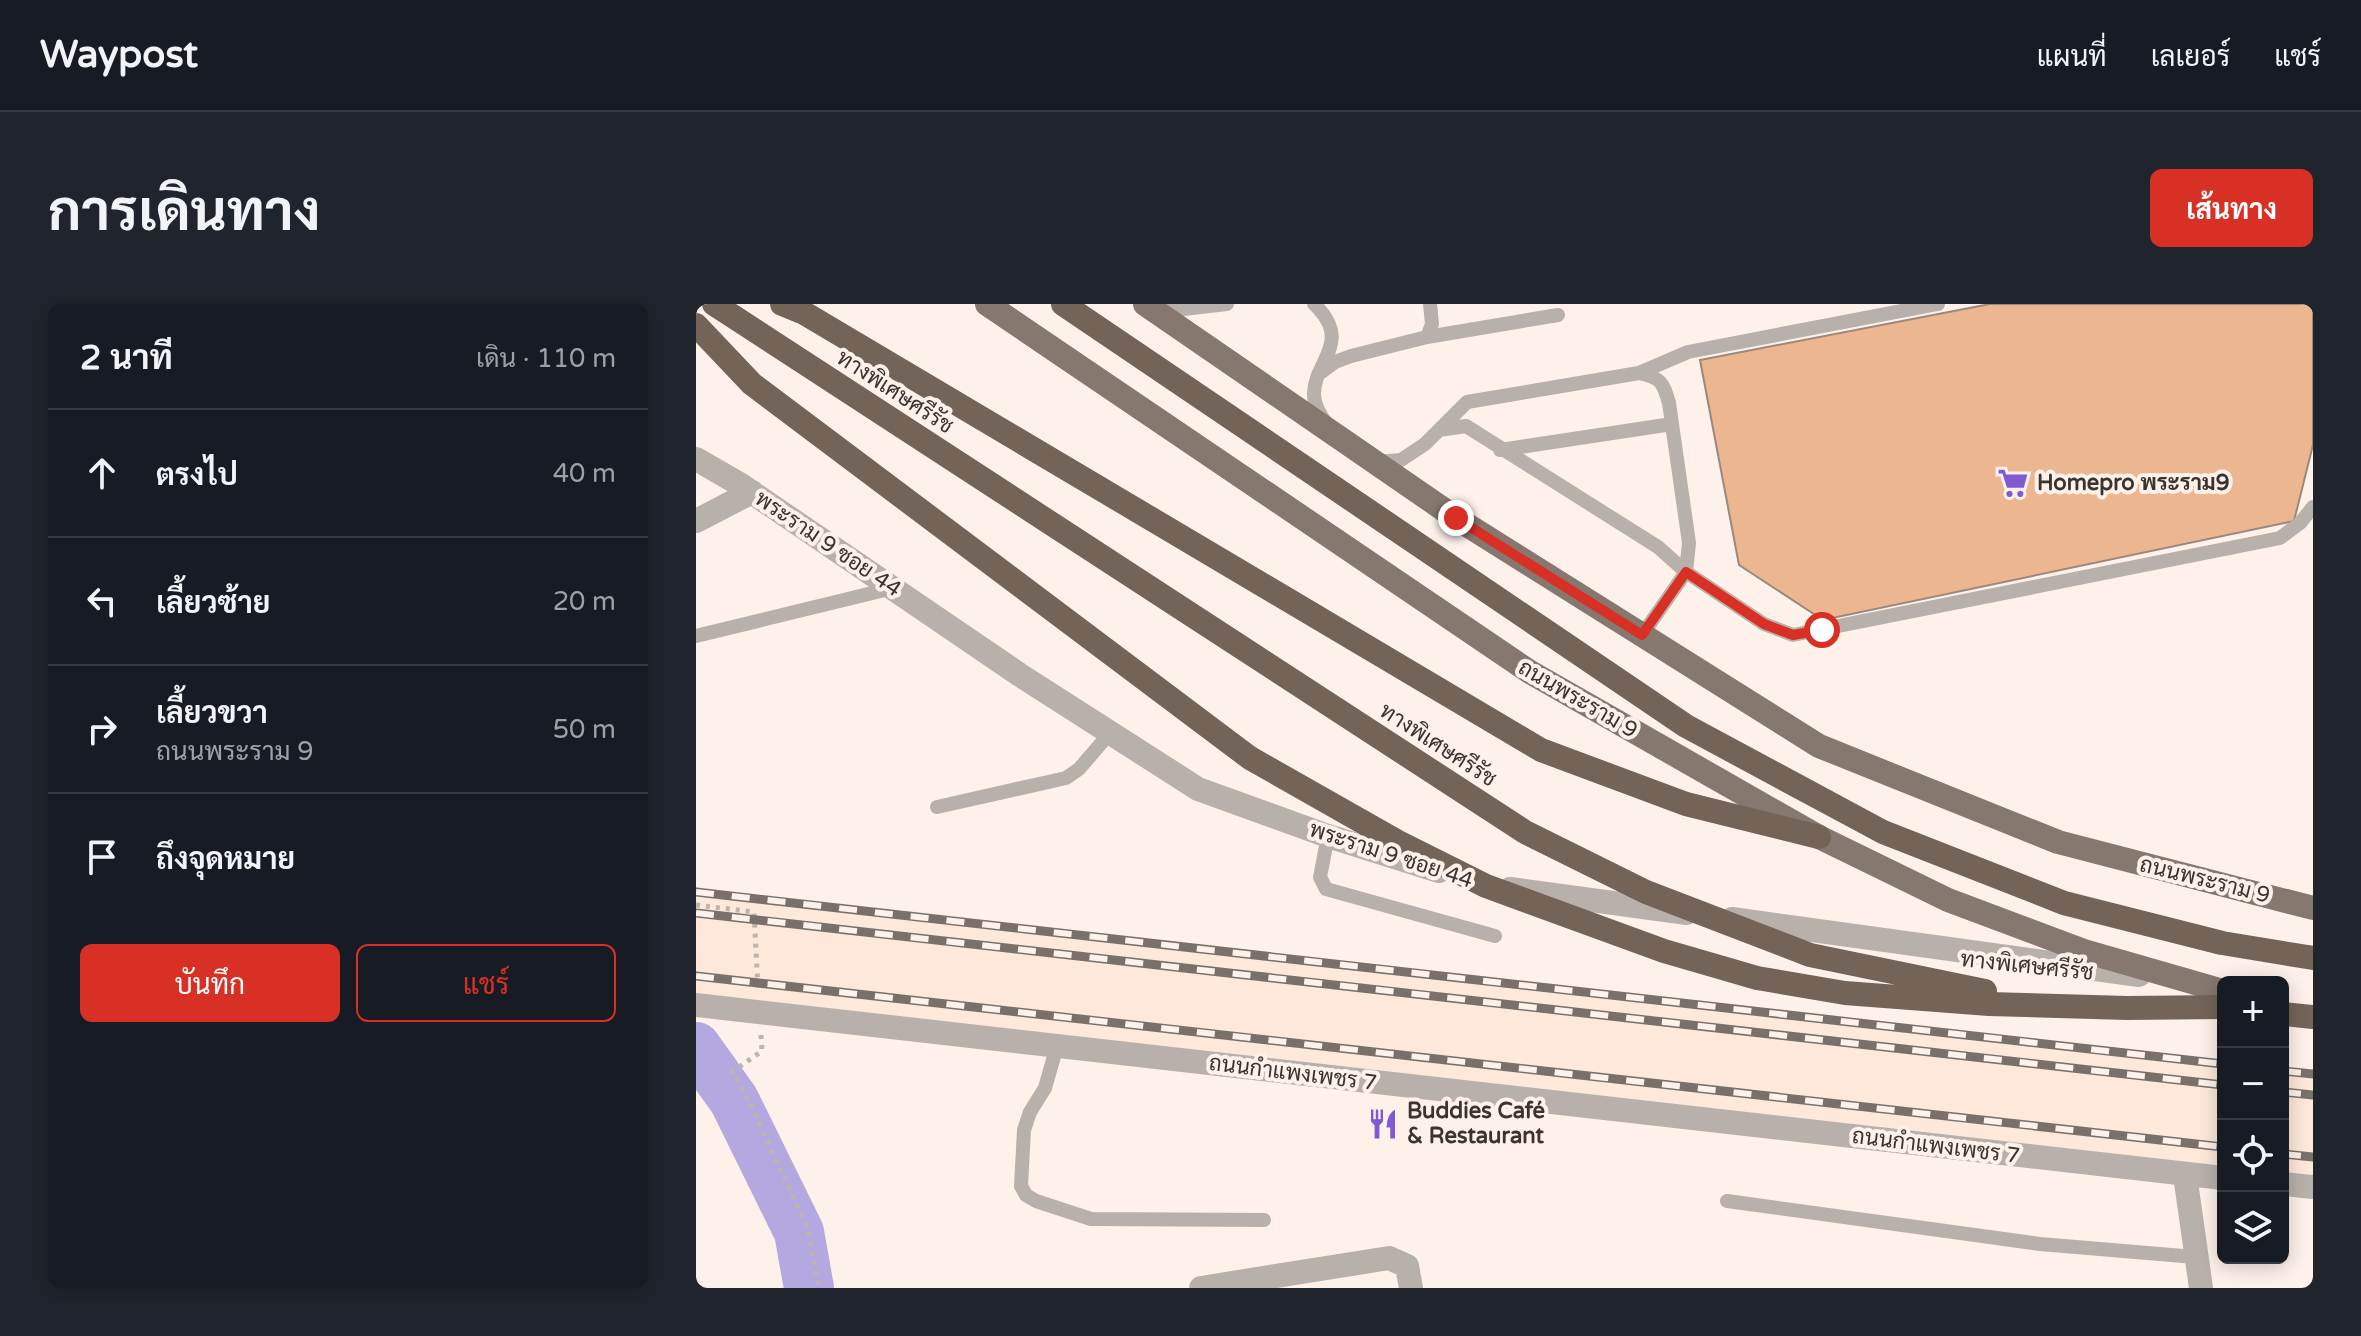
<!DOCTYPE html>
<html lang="th">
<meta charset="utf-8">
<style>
:root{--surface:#171b24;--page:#20242c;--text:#f1f3f6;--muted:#9ea1a6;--line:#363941;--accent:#d93025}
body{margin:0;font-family:"Varela Round",Sarabun,sans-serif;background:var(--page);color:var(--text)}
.controls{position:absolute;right:24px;bottom:24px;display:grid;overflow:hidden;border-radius:12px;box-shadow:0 4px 20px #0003}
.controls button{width:72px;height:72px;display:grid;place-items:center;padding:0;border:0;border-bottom:2px solid var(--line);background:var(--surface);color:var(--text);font:40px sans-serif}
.stop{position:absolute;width:24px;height:24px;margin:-18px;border:6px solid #d93025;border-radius:50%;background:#fff}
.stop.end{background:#d93025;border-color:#fff;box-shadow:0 2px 8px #0008}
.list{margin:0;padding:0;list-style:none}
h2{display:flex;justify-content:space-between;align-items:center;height:104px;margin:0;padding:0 32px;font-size:34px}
h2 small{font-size:26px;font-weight:400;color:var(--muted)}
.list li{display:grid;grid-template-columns:52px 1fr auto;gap:24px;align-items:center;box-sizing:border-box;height:128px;padding:0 32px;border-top:2px solid var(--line)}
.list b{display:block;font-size:30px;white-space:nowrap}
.list p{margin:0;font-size:26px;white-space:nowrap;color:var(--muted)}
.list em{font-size:26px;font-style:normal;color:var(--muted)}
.actions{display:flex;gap:16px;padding:24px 32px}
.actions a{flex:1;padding:18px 0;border:2px solid var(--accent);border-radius:12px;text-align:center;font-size:28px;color:var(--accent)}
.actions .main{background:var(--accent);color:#fff}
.icon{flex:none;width:44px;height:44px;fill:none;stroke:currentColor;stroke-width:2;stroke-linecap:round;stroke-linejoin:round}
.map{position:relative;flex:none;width:1617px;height:984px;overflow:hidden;border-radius:12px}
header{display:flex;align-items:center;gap:48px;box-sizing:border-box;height:112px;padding:0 40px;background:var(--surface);border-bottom:2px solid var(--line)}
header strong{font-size:38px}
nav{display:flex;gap:44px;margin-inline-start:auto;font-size:28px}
.intro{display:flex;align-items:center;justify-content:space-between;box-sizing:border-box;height:192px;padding:0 48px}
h1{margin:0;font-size:56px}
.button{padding:20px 36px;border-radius:12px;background:var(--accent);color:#fff;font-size:28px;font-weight:700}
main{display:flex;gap:48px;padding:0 48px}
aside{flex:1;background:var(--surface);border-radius:12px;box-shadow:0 4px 20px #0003}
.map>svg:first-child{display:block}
.built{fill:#fde8d9}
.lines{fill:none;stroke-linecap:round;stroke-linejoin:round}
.river{stroke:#b4a8e0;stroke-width:50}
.building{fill:#ecb790;stroke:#9a887c;stroke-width:2}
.path{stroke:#bfb4ad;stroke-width:5;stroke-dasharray:4 6;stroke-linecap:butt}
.service{stroke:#b8b0aa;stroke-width:14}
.minor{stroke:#b8b0aa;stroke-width:24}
.tertiary{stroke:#b8b0aa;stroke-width:24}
.primary{stroke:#86786e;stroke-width:24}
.motorway{stroke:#746458;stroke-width:24}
.rail-casing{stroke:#79706a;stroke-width:9}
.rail{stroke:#fdf1e9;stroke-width:6;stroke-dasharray:18;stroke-linecap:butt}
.route{stroke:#d93025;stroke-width:10}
.labels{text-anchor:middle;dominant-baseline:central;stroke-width:8;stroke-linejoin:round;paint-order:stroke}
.street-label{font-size:22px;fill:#3b332e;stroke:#fdf1e9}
.poi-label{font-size:22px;font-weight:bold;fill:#3b332e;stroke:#fdf1e9;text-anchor:start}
</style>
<header>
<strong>Waypost</strong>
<nav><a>แผนที่</a><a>เลเยอร์</a><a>แชร์</a></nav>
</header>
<div class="intro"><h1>การเดินทาง</h1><a class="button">เส้นทาง</a></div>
<main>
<aside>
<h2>2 นาที<small>เดิน · 110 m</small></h2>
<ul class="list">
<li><svg class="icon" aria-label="ahead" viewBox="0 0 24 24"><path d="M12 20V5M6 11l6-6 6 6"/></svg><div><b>ตรงไป</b></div><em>40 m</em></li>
<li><svg class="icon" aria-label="left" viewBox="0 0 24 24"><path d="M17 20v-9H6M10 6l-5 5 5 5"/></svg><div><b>เลี้ยวซ้าย</b></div><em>20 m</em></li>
<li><svg class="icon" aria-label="right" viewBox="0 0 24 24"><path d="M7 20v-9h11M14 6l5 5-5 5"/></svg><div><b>เลี้ยวขวา</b><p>ถนนพระราม 9</p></div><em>50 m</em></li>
<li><svg class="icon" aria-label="arrive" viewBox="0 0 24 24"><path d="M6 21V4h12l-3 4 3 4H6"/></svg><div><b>ถึงจุดหมาย</b></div></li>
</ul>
<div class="actions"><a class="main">บันทึก</a><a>แชร์</a></div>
</aside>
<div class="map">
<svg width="1617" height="984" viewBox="0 0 1617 984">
<rect width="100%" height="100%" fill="#fdf1e9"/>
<path class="built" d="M0,583L1527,756V875L0,697Z
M1587,763L1617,766V886L1587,882Z"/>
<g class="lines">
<path class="river" d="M0,743L38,796L103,928L113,984"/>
</g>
<path class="building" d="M1294,0H1617V141L1598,217L1127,316L1043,261L1004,56Z"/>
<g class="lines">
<path class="path" d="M0,601L58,608L62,685
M65,731L66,747L36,768L52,795L112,926L123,984"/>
<path class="service" d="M458,0L487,5L531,0
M618,0C658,38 618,57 618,90C618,101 624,111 631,120
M731,33L862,11
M943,69C965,74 967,78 973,99L993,239L990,268
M623,70L639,58L655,52L731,33L736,20L734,0
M743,126L770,122L962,243L990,268
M804,146L976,120
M680,158L705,156L729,140L771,98L943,69L992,48L1242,0
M946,331L990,268L1068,320L1097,331L1584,234L1604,219L1617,203
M0,332L197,284
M241,503L370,474L383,465L414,429
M632,532L624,573L630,585L799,632
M361,742L349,784L334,808L328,826L325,882L330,891L340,897L395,915L568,916
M1031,897L1344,940L1499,953"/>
<path class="minor" d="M0,155L45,181L324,371L502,485L632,532L743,567
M0,217L56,188
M814,585L991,609
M1036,615L1443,671
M1489,871L1505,984
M505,984L693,954L711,962L715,984"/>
<path class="tertiary" d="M0,701L1527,874
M1587,880L1617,883"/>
<path class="primary" d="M291,0L834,368L1123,533L1252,596L1388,647L1527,687
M449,0L760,214L1123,442L1362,538L1617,604"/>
<path class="motorway" d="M18,0L829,528L950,588L1114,651L1289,687
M86,0L108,9L845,446L990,500L1123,533
M367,0L990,422L1187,528L1368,599L1526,639L1617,654
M0,21L56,80L554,454L702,538L790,582L968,647L1061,674L1149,689L1293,700L1431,704L1527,703
M1587,710L1617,713"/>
<g class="rail-casing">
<path id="rail" d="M0,588L1527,760
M0,609L1527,781
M0,672L1527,843
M1587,767L1617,770
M1587,788L1617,791
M1587,850L1617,853"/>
</g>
<use href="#rail" class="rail"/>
</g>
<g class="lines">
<path class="route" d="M760,214L946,331L990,268L1068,320L1097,331L1126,326"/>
</g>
<defs>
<g id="supermarket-bare" transform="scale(2.4)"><path d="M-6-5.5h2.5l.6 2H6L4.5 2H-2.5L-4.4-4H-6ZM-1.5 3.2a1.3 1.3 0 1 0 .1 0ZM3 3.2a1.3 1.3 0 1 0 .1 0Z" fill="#8059d3" stroke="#fdf1e9" stroke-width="2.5" paint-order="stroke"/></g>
<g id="restaurant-bare" transform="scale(2.4)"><path d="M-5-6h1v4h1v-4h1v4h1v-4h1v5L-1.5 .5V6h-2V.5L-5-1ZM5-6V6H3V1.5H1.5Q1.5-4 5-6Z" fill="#8059d3" stroke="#fdf1e9" stroke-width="2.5" paint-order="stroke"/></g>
</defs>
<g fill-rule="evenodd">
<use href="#supermarket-bare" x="1317" y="179"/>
<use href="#restaurant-bare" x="687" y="820"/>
</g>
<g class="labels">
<g class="street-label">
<text transform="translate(199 88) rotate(33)">ทางพิเศษศรีรัช</text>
<text transform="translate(132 240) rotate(34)">พระราม 9 ซอย 44</text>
<text transform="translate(882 395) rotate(30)">ถนนพระราม 9</text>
<text transform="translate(742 441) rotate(33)">ทางพิเศษศรีรัช</text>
<text transform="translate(695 551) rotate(18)">พระราม 9 ซอย 44</text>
<text transform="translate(1509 576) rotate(14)">ถนนพระราม 9</text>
<text transform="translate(1331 662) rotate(6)">ทางพิเศษศรีรัช</text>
<text transform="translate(597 769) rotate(7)">ถนนกำแพงเพชร 7</text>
<text transform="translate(1240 842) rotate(7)">ถนนกำแพงเพชร 7</text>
</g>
<g class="poi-label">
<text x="1341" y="179">Homepro พระราม9</text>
<text x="711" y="807">Buddies Café<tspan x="711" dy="25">&amp; Restaurant</tspan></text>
</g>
</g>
</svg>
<div class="controls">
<button>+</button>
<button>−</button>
<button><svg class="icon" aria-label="locate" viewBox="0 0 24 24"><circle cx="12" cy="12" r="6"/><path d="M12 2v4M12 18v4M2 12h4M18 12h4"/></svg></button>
<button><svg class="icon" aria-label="layers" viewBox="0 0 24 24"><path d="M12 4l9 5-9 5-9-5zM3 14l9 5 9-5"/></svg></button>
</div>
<div class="stop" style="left:1126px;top:326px"></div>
<div class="stop end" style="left:760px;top:214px"></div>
</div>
</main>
